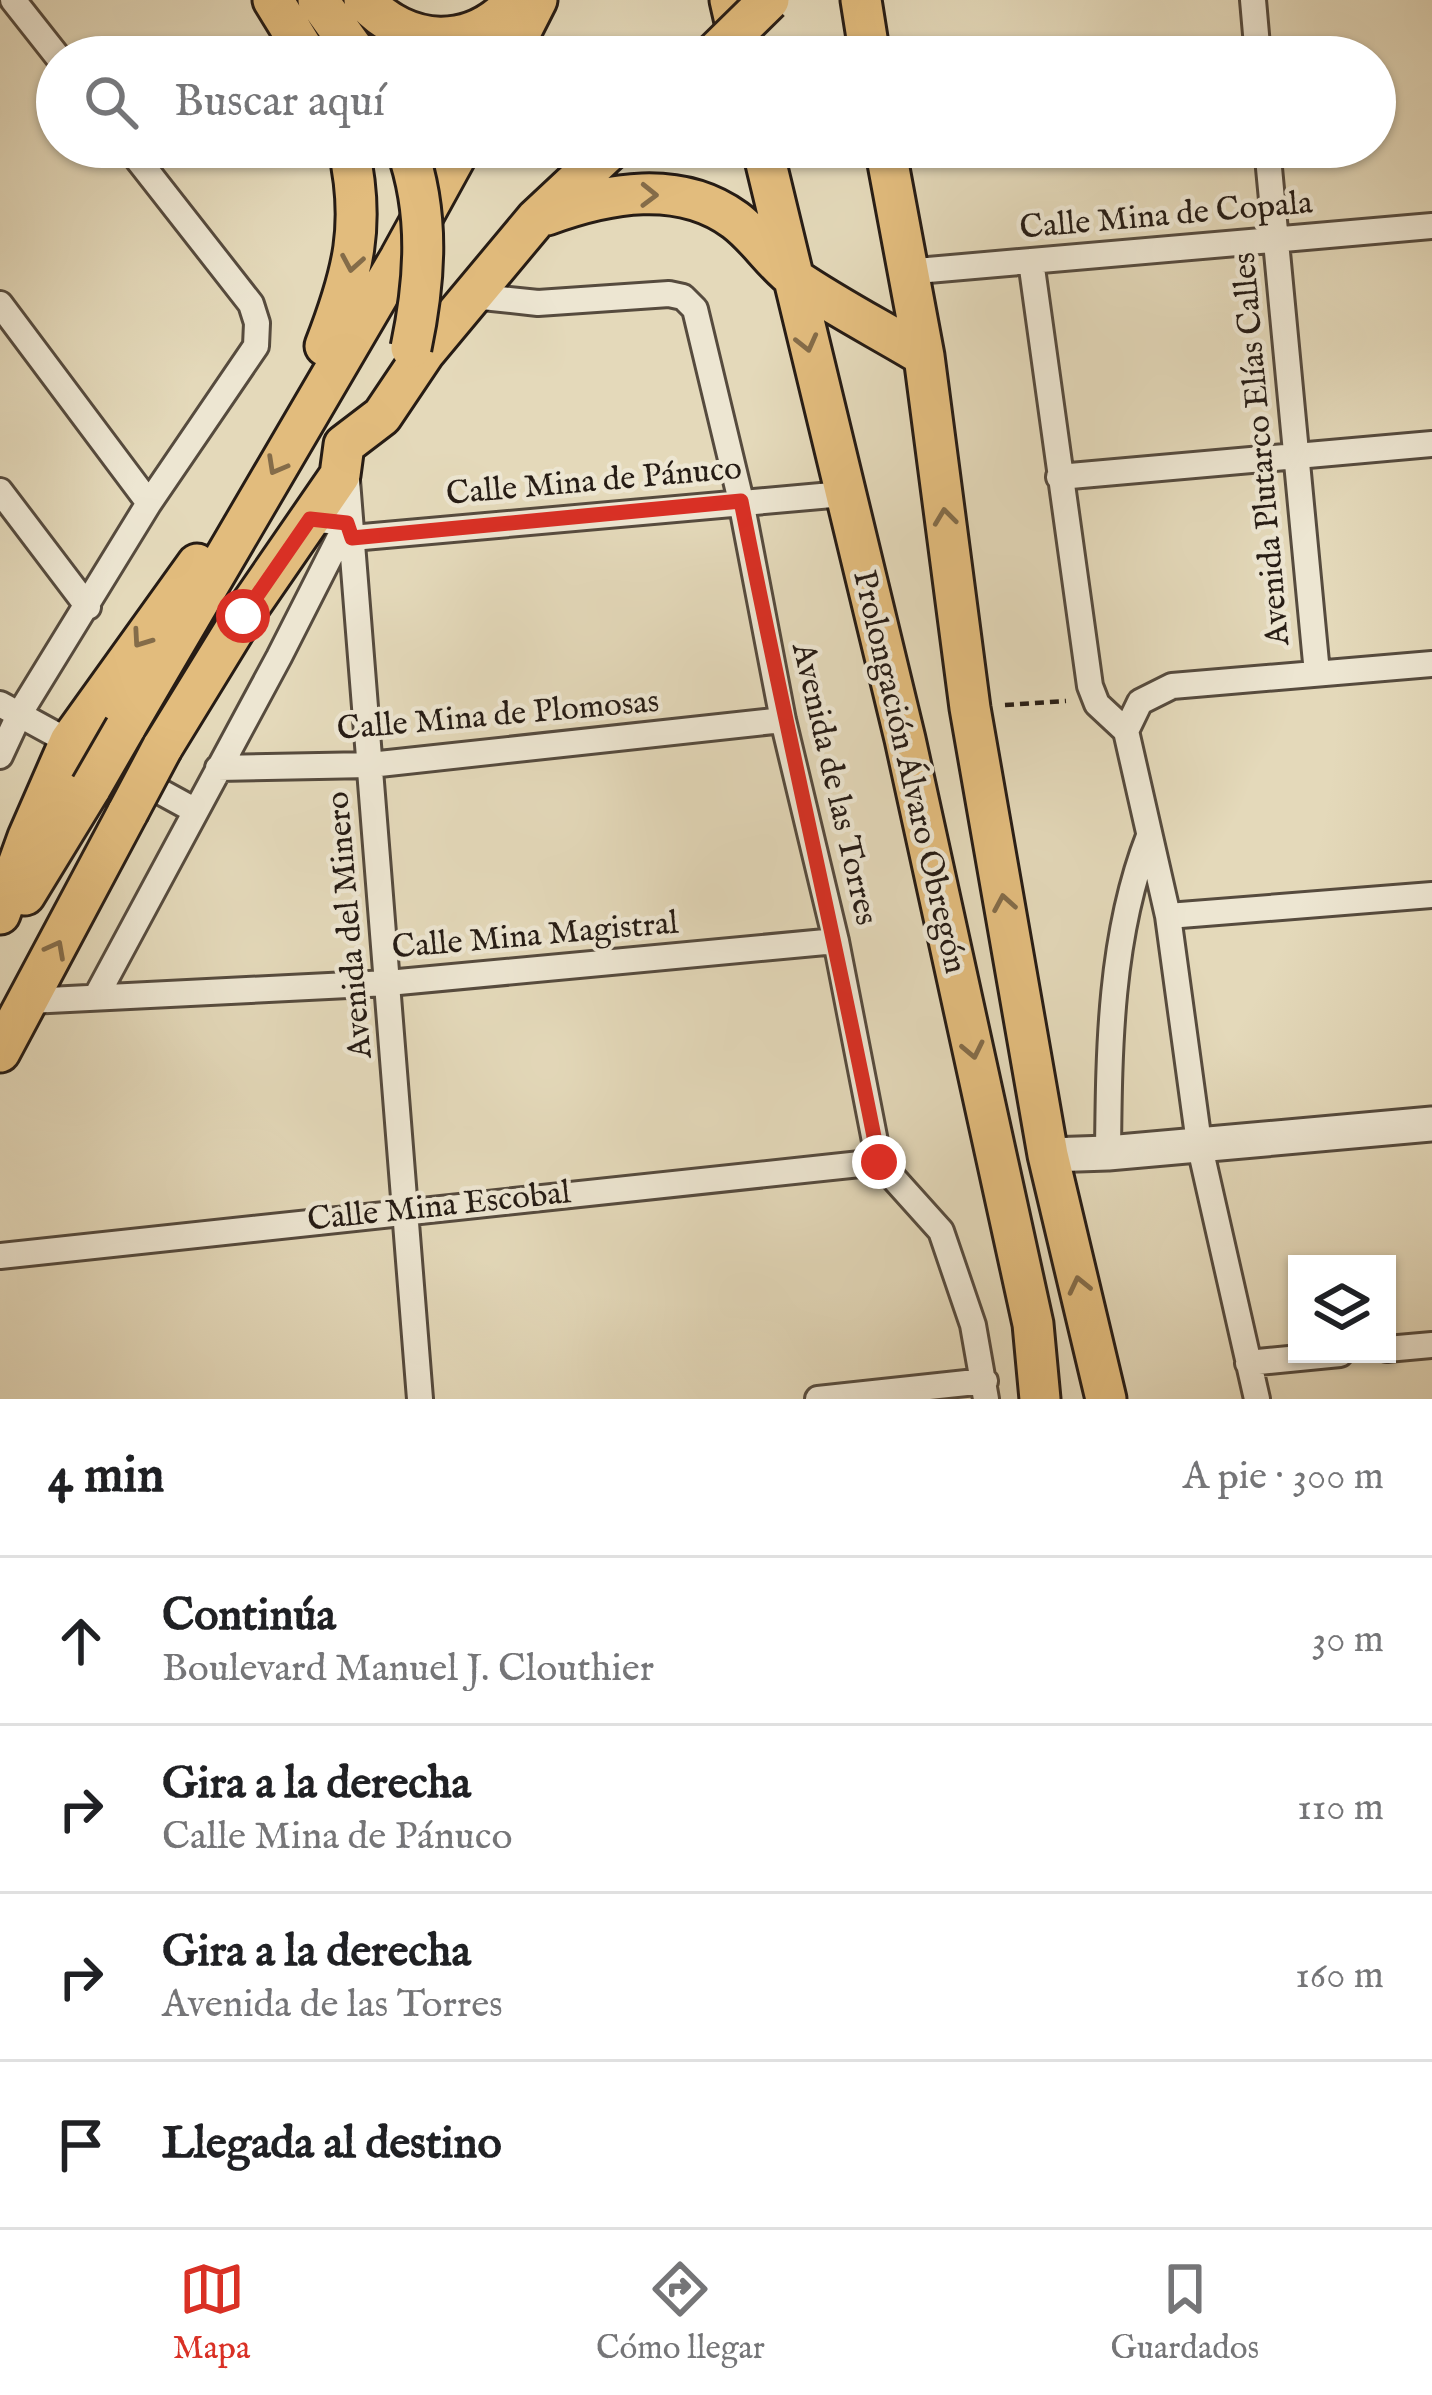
<!DOCTYPE html>
<html lang="es">
<meta charset="utf-8">
<style>
:root{--surface:#fff;--page:#f6f6f6;--text:#202124;--muted:#757577;--line:#e0e0e0;--accent:#d93025}
body{margin:0;font-family:"IM FELL English",serif;background:var(--page);color:var(--text)}
.controls{position:absolute;right:36px;bottom:36px;display:grid;overflow:hidden;border-radius:0px;box-shadow:0 3px 9px #0004}
.controls button{width:108px;height:108px;display:grid;place-items:center;padding:0;border:0;border-bottom:3px solid var(--line);background:var(--surface);color:var(--text);font:60px sans-serif}
.stop{position:absolute;width:36px;height:36px;margin:-27px;border:9px solid #d93025;border-radius:50%;background:#fff}
.stop.end{background:#d93025;border-color:#fff;box-shadow:0 3px 12px #0008}
.list{margin:0;padding:0;list-style:none}
h2{display:flex;justify-content:space-between;align-items:center;height:156px;margin:0;padding:0 48px;font-size:51px}
h2 small{font-size:39px;font-weight:400;color:var(--muted)}
.list li{display:grid;grid-template-columns:78px 1fr auto;gap:36px;align-items:center;box-sizing:border-box;height:168px;padding:0 48px;border-top:3px solid var(--line)}
.list b{display:block;font-size:45px;white-space:nowrap}
.list p{margin:0;font-size:39px;white-space:nowrap;color:var(--muted)}
.list em{font-size:39px;font-style:normal;color:var(--muted)}
.icon{flex:none;width:66px;height:66px;fill:none;stroke:currentColor;stroke-width:2;stroke-linecap:round;stroke-linejoin:round}
.map{position:relative;flex:none;width:1432px;height:1399px;overflow:hidden}
.search{position:absolute;background:var(--surface);box-shadow:0 3px 9px #0004;left:36px;right:36px;top:36px;height:132px;display:flex;align-items:center;gap:30px;box-sizing:border-box;padding:0 42px;border-radius:66px;color:var(--muted);font-size:45px}
.sheet{height:828px;background:var(--surface)}
nav{display:flex;justify-content:space-around;align-items:center;box-sizing:border-box;height:168px;border-top:3px solid var(--line);background:var(--surface);font-size:33px;color:var(--muted)}
nav a{display:grid;justify-items:center;gap:6px}
nav .on{color:var(--accent)}
.map>svg:first-child{display:block}
.lines{fill:none;stroke-linecap:round;stroke-linejoin:round}
.minor-casing{stroke:#564b3e;stroke-width:30}
.tertiary-casing{stroke:#564b3e;stroke-width:39}
.primary-casing{stroke:#261c15;stroke-width:45}
.path{stroke:#261c15;stroke-width:4.5;stroke-dasharray:9 6;stroke-linecap:butt}
.minor{stroke:#ede6d2;stroke-width:24}
.tertiary{stroke:#ede6d2;stroke-width:33}
.primary{stroke:#e2bc7d;stroke-width:39}
.primary-bridge-casing{stroke:#261c15;stroke-width:45;stroke-linecap:butt}
.primary-bridge{stroke:#e2bc7d;stroke-width:39}
.oneway{stroke:#846c49}
.route{stroke:#d93025;stroke-width:15}
.labels{text-anchor:middle;dominant-baseline:central;stroke-width:9;stroke-linejoin:round;paint-order:stroke}
.street-label{font-size:33px;fill:#261c15;stroke:#ede6d2}
</style>
<div class="map">
<svg width="1432" height="1399" viewBox="0 0 1432 1399">
<rect width="100%" height="100%" fill="#e4d9ba"/>
<filter id="stains"><feTurbulence type="fractalNoise" baseFrequency=".00167" numOctaves="4"/><feColorMatrix values="0 0 0 0 .2 0 0 0 0 .09 0 0 0 0 .02 0 0 0 .5 -.17"/></filter>
<radialGradient id="worn" r=".72"><stop offset=".6" stop-color="#630" stop-opacity="0"/><stop offset="1" stop-color="#630" stop-opacity=".3"/></radialGradient>
<g class="lines">
<g class="minor-casing">
<path id="minor" d="M13,0L58,57
M1253,0L1258,57
M1267,147L1317,673
M1031,261L1090,686L1097,704L1126,731L1168,916L1199,1143L1257,1399
M905,272L1432,226
M473,296L538,303L669,294L683,297L695,309L741,501L783,720L836,941L879,1162L941,1231L973,1325L986,1399
M0,304L149,503
M346,468L420,1399
M1059,477L1432,444
M0,491L88,607
M310,519L347,523L352,538L843,494
M0,704L194,810
M1126,731L1140,702L1172,686L1432,664
M0,756L20,713L149,503L256,346L257,323L251,304L128,147
M218,768L370,765L783,720
M1168,916L1432,895
M97,995L279,657L347,523
M29,1001L388,983L836,941
M1108,1153C1109,1048 1110,936 1149,836
M0,1256L879,1162
M1387,1349L1432,1345
M1248,1363L1340,1354
M818,1399L985,1381"/>
</g>
<g class="tertiary-casing">
<path id="tertiary" d="M1048,1155L1108,1153L1432,1124"/>
</g>
<g class="primary-casing">
<path id="primary" d="M273,0L308,57
M318,0L359,57
M364,0C407,48 473,51 516,0
M730,0L743,57
M861,0L870,57
M508,57L537,0
M762,147L905,739L1033,1324L1040,1399
M885,147L924,356L970,708L1048,1155L1106,1399
M547,215C607,193 679,179 735,220C758,237 773,263 795,279C836,307 881,330 924,356
M325,346C353,274 366,224 348,147
M125,728L400,258L461,147
M162,748L243,616L340,475L344,445L382,416L425,352L536,219L613,147
M25,895L91,787
M0,914L28,837L70,741L197,564
M0,1052L128,812"/>
</g>
<path class="path" d="M1005,705L1066,701"/>
<use href="#minor" class="minor"/>
<use href="#tertiary" class="tertiary"/>
<use href="#primary" class="primary"/>
<g class="primary-bridge-casing">
<path id="primary-bridge" d="M711,57L769,0
M406,147C430,213 425,281 411,348
M91,787L125,728
M128,812L162,748"/>
</g>
<use href="#primary-bridge" class="primary-bridge"/>
</g>
<defs><path id="oneway-chevron" d="M-2-3.5L2.5 0L-2 3.5" fill="none" stroke-width="1.6" stroke-linecap="round" stroke-linejoin="round" transform="scale(3)"/></defs>
<g class="oneway">
<use href="#oneway-chevron" transform="translate(649 195) rotate(1)"/>
<use href="#oneway-chevron" transform="translate(352 263) rotate(100)"/>
<use href="#oneway-chevron" transform="translate(807 343) rotate(76)"/>
<use href="#oneway-chevron" transform="translate(276 466) rotate(119)"/>
<use href="#oneway-chevron" transform="translate(945 517) rotate(-97)"/>
<use href="#oneway-chevron" transform="translate(141 639) rotate(125)"/>
<use href="#oneway-chevron" transform="translate(1004 903) rotate(-100)"/>
<use href="#oneway-chevron" transform="translate(56 949) rotate(-62)"/>
<use href="#oneway-chevron" transform="translate(973 1050) rotate(78)"/>
<use href="#oneway-chevron" transform="translate(1079 1285) rotate(-103)"/>
</g>
<g class="lines">
<path class="route" d="M243,616L310,519L347,523L352,538L741,501C784,722 836,941 879,1162"/>
</g>
<g class="labels">
<g class="street-label">
<text transform="translate(1166 216) rotate(-5)">Calle Mina de Copala</text>
<text transform="translate(1262 449) rotate(-95)">Avenida Plutarco Elías Calles</text>
<text transform="translate(594 482) rotate(-5)">Calle Mina de Pánuco</text>
<text transform="translate(498 716) rotate(-5)">Calle Mina de Plomosas</text>
<text transform="translate(909 772) rotate(77)">Prolongación Álvaro Obregón</text>
<text transform="translate(834 784) rotate(77)">Avenida de las Torres</text>
<text transform="translate(350 925) rotate(-95)">Avenida del Minero</text>
<text transform="translate(535 936) rotate(-5)">Calle Mina Magistral</text>
<text transform="translate(439 1207) rotate(-6)">Calle Mina Escobal</text>
</g>
</g>
<rect width="100%" height="100%" filter="url(#stains)"/>
<rect width="100%" height="100%" fill="url(#worn)"/>
</svg>
<div class="controls">
<button><svg class="icon" aria-label="layers" viewBox="0 0 24 24"><path d="M12 4l9 5-9 5-9-5zM3 14l9 5 9-5"/></svg></button>
</div>
<div class="stop" style="left:243px;top:616px"></div>
<div class="stop end" style="left:879px;top:1162px"></div>
<div class="search"><svg class="icon" aria-label="search" viewBox="0 0 24 24"><circle cx="10" cy="10" r="6"/><path d="M15 15l6 6"/></svg>Buscar aquí</div>
</div>
<section class="sheet">
<h2>4 min<small>A pie · 300 m</small></h2>
<ul class="list">
<li><svg class="icon" aria-label="ahead" viewBox="0 0 24 24"><path d="M12 20V5M6 11l6-6 6 6"/></svg><div><b>Continúa</b><p>Boulevard Manuel J. Clouthier</p></div><em>30 m</em></li>
<li><svg class="icon" aria-label="right" viewBox="0 0 24 24"><path d="M7 20v-9h11M14 6l5 5-5 5"/></svg><div><b>Gira a la derecha</b><p>Calle Mina de Pánuco</p></div><em>110 m</em></li>
<li><svg class="icon" aria-label="right" viewBox="0 0 24 24"><path d="M7 20v-9h11M14 6l5 5-5 5"/></svg><div><b>Gira a la derecha</b><p>Avenida de las Torres</p></div><em>160 m</em></li>
<li><svg class="icon" aria-label="arrive" viewBox="0 0 24 24"><path d="M6 21V4h12l-3 4 3 4H6"/></svg><div><b>Llegada al destino</b></div></li>
</ul>
</section>
<nav>
<a class="on"><svg class="icon" aria-label="map" viewBox="0 0 24 24"><path d="M3 6l6-2 6 2 6-2v14l-6 2-6-2-6 2zM9 4v14M15 6v14"/></svg>Mapa</a>
<a><svg class="icon" aria-label="directions" viewBox="0 0 24 24"><path d="M12 3l9 9-9 9-9-9zM9 14v-3h6M13 9l2 2-2 2"/></svg>Cómo llegar</a>
<a><svg class="icon" aria-label="saved" viewBox="0 0 24 24"><path d="M7 4h10v16l-5-4-5 4z"/></svg>Guardados</a>
</nav>
